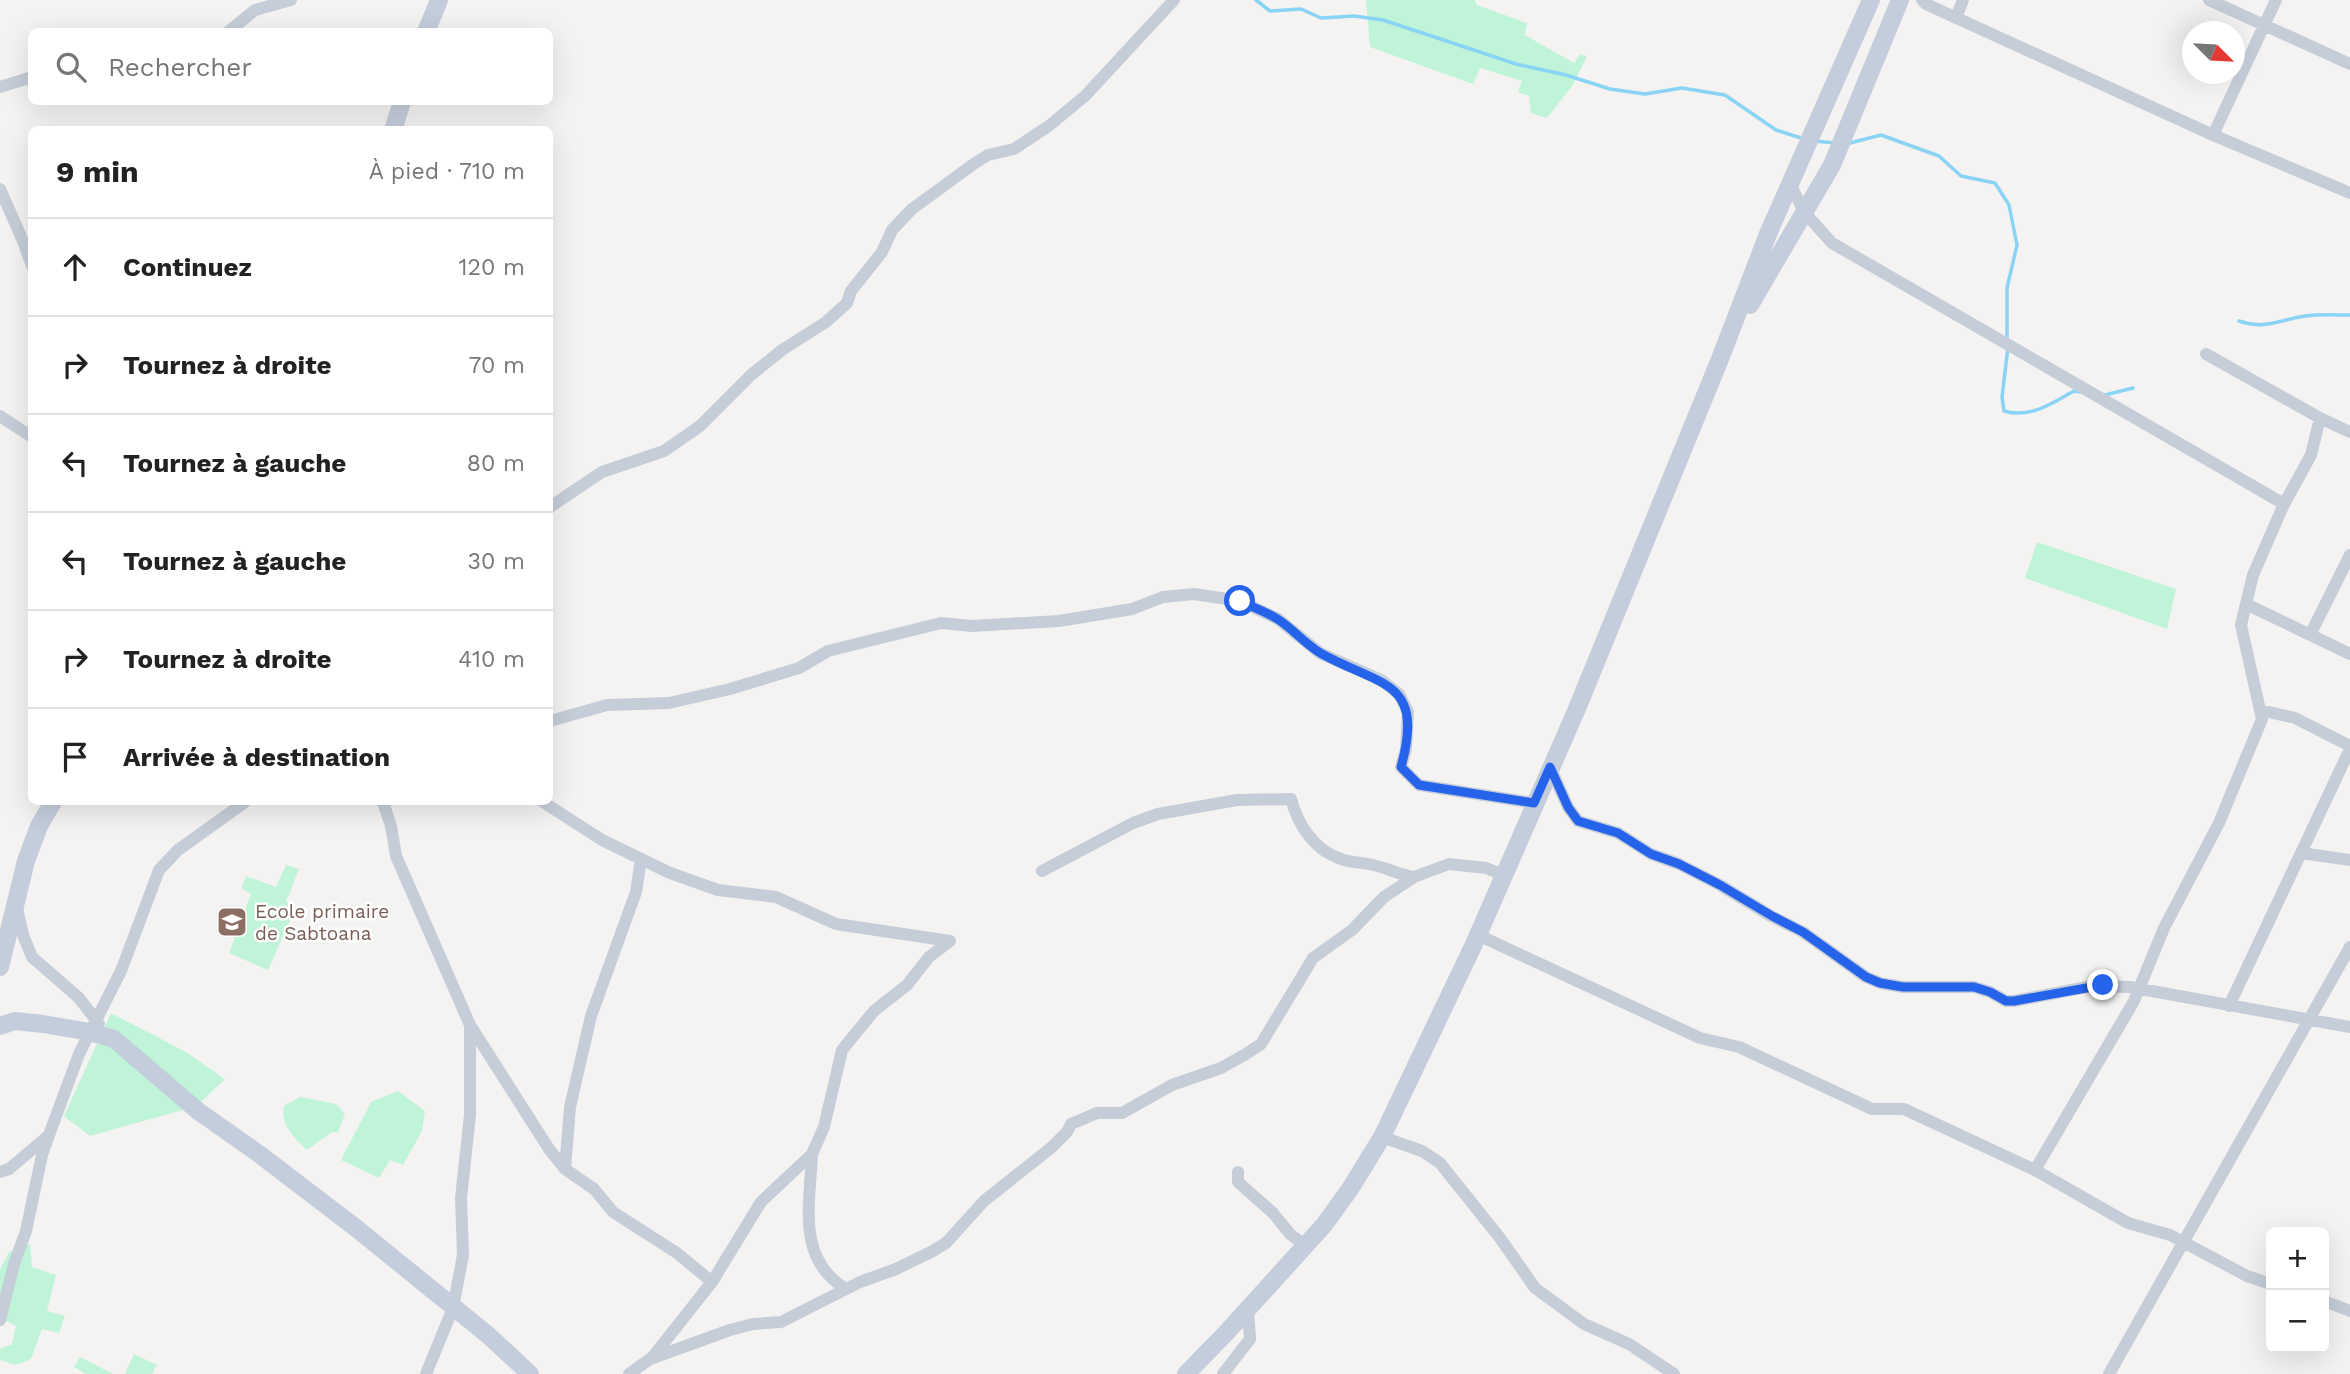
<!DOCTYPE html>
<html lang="fr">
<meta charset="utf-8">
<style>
:root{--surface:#fff;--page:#f6f6f6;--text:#222;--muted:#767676;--line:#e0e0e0}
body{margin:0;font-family:"Work Sans",sans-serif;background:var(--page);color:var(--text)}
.controls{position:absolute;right:21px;bottom:21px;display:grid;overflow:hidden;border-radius:10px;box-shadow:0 7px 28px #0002}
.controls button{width:63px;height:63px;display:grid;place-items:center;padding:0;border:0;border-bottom:2px solid var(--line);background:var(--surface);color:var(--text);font:35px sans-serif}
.compass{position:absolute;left:2182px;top:21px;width:63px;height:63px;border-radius:50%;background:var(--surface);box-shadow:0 7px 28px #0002;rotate:114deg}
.stop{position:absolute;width:21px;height:21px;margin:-16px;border:5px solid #2563eb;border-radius:50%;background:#fff}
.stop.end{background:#2563eb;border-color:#fff;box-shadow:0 2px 7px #0008}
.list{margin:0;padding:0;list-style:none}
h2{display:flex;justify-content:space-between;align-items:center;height:91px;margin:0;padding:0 28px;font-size:30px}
h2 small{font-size:23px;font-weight:400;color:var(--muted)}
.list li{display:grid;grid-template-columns:46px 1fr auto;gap:21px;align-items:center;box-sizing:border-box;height:98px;padding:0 28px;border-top:2px solid var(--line)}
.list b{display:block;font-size:26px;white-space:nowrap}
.list em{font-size:23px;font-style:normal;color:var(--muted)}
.icon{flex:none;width:38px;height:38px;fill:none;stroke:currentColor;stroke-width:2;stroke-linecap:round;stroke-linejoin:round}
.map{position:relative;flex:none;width:2350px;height:1374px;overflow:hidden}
.search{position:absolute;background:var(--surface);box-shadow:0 7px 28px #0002;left:28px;top:28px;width:525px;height:77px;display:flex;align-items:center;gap:18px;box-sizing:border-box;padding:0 24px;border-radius:10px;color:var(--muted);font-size:26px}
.panel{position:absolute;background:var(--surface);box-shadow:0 7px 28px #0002;left:28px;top:126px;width:525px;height:679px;border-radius:10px}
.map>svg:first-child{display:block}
.green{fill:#bff4d9}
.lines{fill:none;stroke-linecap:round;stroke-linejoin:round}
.stream{stroke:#89d4f4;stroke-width:3.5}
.street{stroke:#c5cdd8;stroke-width:12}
.secondary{stroke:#c4cddc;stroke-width:18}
.route{stroke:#2563eb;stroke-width:9}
.labels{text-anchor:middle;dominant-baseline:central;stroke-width:5;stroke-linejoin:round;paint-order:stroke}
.education-label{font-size:19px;fill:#785e54;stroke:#fff;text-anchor:start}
</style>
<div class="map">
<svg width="2350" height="1374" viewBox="0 0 2350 1374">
<rect width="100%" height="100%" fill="#f5f3f2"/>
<path class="green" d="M1366,0H1475L1477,5L1527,23L1525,35L1574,63L1580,54L1587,57L1572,86L1547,118L1531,113L1529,96L1518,92L1522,81L1480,68L1473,84L1370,47Z
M2037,542L2176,589L2167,629L2025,578Z
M286,865L299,869L286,902L296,907L268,970L229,953L251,894L241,888L246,876L276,887Z
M111,1013L186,1052L225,1079L197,1106L90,1136L64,1116Z
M398,1091L425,1111L422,1131L403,1165L390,1160L379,1178L341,1160L371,1102Z
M300,1097L336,1104L345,1114L338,1132H332L307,1150C295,1139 280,1124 284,1106Z
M30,1244L32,1267L56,1275L47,1311L65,1316L59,1333L42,1329L31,1359L16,1365L0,1360V1349L12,1344L16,1326L0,1318V1269L9,1252Z
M134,1354L157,1365L152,1374H125Z
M80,1357L113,1374H114H86L74,1367Z"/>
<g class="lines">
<path class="stream" d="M1256,0L1270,11L1301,9L1321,18L1354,16L1383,20L1516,64L1566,75L1610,89L1645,94L1682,88L1725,95L1776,130L1804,139
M1815,141L1835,143
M1846,144L1881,135L1939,156L1961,176L1995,183L2009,205L2017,245L2007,288V339
M2239,321C2266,330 2279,320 2305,316C2319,314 2335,315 2350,315
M2008,347L2002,397L2004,411C2030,419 2052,403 2074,391L2080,392
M2105,395L2133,388"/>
<path class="street" d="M1922,0L1926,4L2213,135L2350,193
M2209,0L2350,64
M1956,18L1963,0
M228,32L255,10L291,0
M0,87L32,77
M2213,135L2276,0
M1790,183L1804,212L1832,243L2284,504
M0,189L23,241L32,266
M2206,354L2320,418L2350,432
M0,416L32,437
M550,507L602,472L664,451L700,426L751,375L782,350L826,322L847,303L851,291L882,252L892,230L912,209L975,163L988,155L1014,149L1050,125L1085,96L1174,0
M2246,604L2350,654
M2310,635L2350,555
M2260,710L2295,718L2350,746
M550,721L607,705L669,703L730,689L799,668L828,651L941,623L972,626L1059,621L1132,609L1163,597L1194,594L1240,601L1278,619L1320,653L1381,680L1399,694L1408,712L1406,749L1401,767L1419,785L1534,803
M1550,767L1568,807L1578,821L1618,833L1651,854L1679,864L1720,885L1771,916L1803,932L1866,977L1880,983L1903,987H1974L1990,992L2006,1001H2014L2092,986L2130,987L2350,1027
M383,802L391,826L396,856L470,1025L549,1149L565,1169L594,1189L613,1212L677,1253L712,1282
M543,802L602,840L670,873L718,890L776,897L836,924L950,941
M2301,853L2350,860
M1042,871L1133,823L1158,814L1237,800L1291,799C1298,825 1314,850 1341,859C1351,863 1362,862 1373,865C1387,868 1400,875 1414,877
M17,908L23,935L32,957L79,998L99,1024
M1478,935L1700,1038L1739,1047L1872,1109H1904L2035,1170L2128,1223L2170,1235L2247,1276L2271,1284
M2229,1006L2350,749
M1382,1137L1422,1151L1440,1163L1500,1238L1535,1288L1584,1324L1629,1344L1674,1374
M812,1154C810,1204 796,1259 846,1289
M565,1169L570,1107L591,1016L636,892L641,859
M2035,1170L2134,1001L2164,928L2219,823L2262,719L2241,625L2253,575L2284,504L2311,455L2320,418
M0,1172L9,1169L48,1136
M1238,1172V1182L1273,1213L1290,1234L1306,1246
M2324,1301L2350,1311
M0,1320L14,1264L26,1231L42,1155L49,1135L79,1054L121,971L159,870L178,850L245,802
M651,1359L712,1282L761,1202L812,1154L824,1127L842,1050L874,1011L907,985L929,957L950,941
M426,1374L453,1308L463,1255L461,1198L470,1115V1028
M629,1374L650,1359L730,1330L753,1324L781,1322L860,1282L896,1269L931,1252L946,1243L984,1201L1052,1147L1067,1132L1071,1124L1097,1113H1122L1172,1085L1221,1068L1246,1054L1261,1044L1313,958L1352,930L1384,897L1414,877L1449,864L1486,868L1503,875
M1223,1374L1250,1339L1248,1310
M2109,1374L2350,947"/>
<path class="secondary" d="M426,32L439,0
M393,130L402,102
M1750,305L1832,165L1900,0
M0,967L26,861L39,826L53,802
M0,1026L15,1021L43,1024L90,1032L114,1039L198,1111L259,1154L356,1228L488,1335L530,1374
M1186,1374L1226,1333L1324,1225L1350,1189L1382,1137L1474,944L1576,711L1720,359L1768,234L1871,0"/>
</g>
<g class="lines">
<path class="route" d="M1240,601C1252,607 1267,612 1279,620C1294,630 1306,645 1322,654C1382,687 1425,680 1401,767L1419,785L1534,803L1550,767L1568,807L1578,821L1618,833L1651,854L1679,864L1720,885L1772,916L1803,932L1866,977L1880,983L1903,987H1974L1990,992L2006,1001H2014L2103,985"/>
</g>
<defs>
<g id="school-square" transform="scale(1.575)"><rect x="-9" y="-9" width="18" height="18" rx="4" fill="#8d6e63" stroke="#fff"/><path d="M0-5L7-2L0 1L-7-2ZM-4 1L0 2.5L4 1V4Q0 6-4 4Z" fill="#fff"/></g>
</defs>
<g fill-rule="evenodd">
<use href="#school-square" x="232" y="922"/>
</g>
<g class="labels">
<g class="education-label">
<text x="255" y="911">Ecole primaire<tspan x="255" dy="22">de Sabtoana</tspan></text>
</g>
</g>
</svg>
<div class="controls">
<button>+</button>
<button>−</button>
</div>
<svg class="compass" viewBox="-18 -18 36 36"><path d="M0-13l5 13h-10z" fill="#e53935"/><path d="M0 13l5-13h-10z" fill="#767676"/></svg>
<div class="stop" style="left:1240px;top:601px"></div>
<div class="stop end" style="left:2103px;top:985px"></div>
<div class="search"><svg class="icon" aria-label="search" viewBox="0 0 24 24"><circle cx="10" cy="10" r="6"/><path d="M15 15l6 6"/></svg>Rechercher</div>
<section class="panel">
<h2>9 min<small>À pied · 710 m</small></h2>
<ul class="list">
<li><svg class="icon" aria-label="ahead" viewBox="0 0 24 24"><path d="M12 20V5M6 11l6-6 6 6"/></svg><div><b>Continuez</b></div><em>120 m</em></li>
<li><svg class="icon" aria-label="right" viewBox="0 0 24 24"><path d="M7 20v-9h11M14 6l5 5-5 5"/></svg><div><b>Tournez à droite</b></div><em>70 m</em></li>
<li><svg class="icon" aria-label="left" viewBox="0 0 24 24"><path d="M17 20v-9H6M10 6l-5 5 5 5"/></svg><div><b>Tournez à gauche</b></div><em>80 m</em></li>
<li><svg class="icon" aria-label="left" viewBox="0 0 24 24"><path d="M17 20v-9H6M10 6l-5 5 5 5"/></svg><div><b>Tournez à gauche</b></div><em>30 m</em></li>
<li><svg class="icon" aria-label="right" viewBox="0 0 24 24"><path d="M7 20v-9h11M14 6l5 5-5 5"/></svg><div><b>Tournez à droite</b></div><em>410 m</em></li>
<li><svg class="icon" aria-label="arrive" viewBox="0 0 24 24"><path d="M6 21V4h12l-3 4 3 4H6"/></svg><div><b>Arrivée à destination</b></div></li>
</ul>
</section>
</div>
